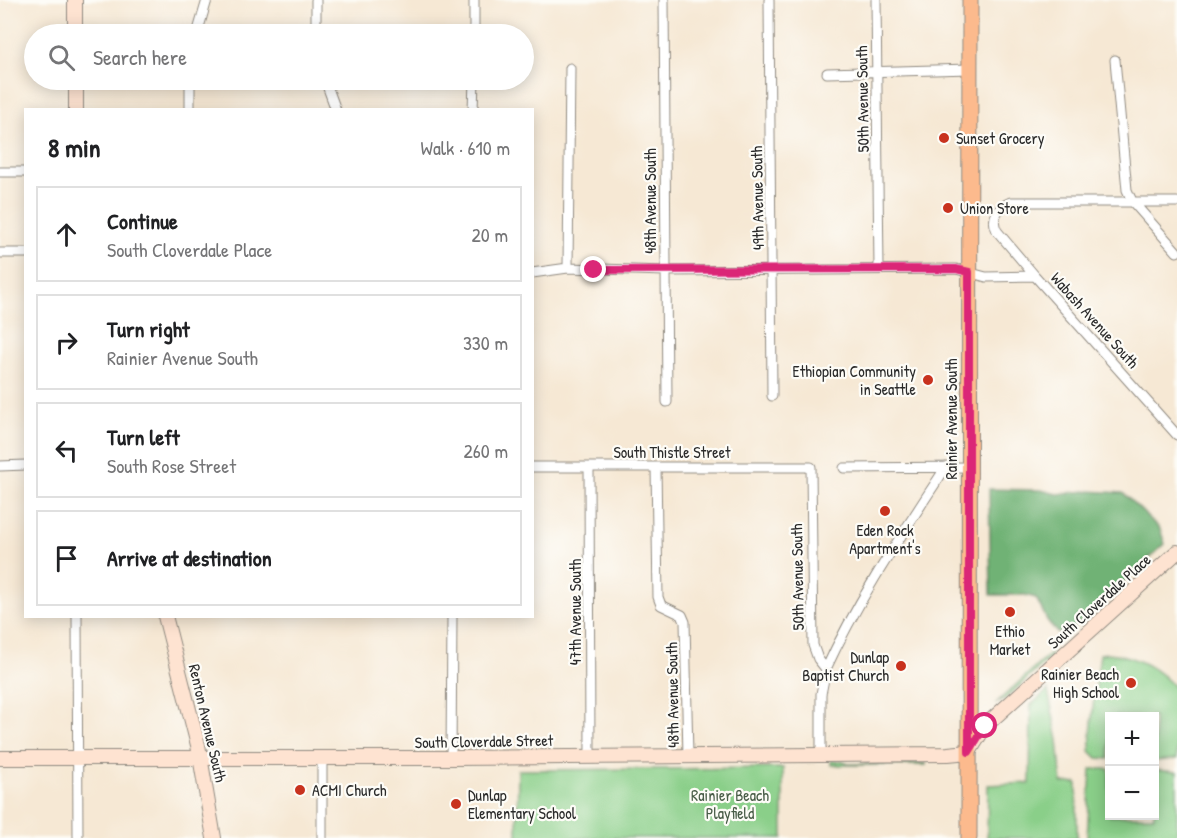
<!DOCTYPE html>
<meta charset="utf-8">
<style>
:root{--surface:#fff;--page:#f2f2f2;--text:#202124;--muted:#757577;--line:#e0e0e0}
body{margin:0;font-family:"Patrick Hand",sans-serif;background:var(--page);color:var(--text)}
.controls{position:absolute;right:18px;bottom:18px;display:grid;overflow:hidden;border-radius:0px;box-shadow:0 3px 15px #0003}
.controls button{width:54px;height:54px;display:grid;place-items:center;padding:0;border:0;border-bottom:2px solid var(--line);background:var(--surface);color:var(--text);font:30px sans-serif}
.stop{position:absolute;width:18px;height:18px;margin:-14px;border:4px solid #db2777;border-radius:50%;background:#fff}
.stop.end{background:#db2777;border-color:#fff;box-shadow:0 2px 6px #0008}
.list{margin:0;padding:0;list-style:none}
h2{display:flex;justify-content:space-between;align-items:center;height:78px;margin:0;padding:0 24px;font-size:26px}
h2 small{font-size:20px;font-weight:400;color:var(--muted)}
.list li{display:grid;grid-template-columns:39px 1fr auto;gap:18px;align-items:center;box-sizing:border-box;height:96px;margin:0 12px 12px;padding:0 12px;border:2px solid var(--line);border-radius:0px}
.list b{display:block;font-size:22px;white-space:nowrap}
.list p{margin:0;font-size:20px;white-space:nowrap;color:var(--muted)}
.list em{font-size:20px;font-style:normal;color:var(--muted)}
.icon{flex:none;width:33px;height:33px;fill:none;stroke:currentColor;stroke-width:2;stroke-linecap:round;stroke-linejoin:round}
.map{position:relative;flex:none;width:1177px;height:838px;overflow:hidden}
.search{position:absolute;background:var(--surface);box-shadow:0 3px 15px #0003;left:24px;top:24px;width:510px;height:66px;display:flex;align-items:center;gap:15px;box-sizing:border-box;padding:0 21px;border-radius:33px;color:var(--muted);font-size:22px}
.panel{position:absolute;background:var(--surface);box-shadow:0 3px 15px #0003;left:24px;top:108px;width:510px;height:510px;border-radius:0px}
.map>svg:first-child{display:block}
.green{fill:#8acf89;stroke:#5a7d5a;stroke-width:1.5}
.forest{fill:#6fb275;stroke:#4d6e50;stroke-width:1.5}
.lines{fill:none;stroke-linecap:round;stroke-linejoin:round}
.street-casing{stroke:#908a80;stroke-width:11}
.secondary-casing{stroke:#908a80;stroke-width:16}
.primary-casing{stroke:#908a80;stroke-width:17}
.street{stroke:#fff;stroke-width:9}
.secondary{stroke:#fee3d1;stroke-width:14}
.primary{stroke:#fcba8d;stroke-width:15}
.route{stroke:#db2777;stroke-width:8}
.poi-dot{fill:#c8321e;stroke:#fdfcf7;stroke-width:2}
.labels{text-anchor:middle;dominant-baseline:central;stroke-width:4.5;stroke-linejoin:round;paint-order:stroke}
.street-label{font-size:16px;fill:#2b2b2b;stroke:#fdfcf7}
.poi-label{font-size:16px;fill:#2b2b2b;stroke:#fdfcf7;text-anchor:start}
.park-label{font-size:16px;fill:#485c47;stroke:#fdfcf7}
</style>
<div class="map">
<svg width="1177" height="838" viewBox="0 0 1177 838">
<rect width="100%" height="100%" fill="#fdfcf7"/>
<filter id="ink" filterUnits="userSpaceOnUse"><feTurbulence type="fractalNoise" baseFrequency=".0167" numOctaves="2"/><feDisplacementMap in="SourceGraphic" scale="12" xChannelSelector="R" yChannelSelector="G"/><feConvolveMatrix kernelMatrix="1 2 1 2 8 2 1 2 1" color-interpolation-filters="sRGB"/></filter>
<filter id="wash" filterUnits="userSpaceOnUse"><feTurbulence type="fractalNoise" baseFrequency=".008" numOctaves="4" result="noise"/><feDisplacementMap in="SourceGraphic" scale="24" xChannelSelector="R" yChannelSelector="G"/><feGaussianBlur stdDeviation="1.35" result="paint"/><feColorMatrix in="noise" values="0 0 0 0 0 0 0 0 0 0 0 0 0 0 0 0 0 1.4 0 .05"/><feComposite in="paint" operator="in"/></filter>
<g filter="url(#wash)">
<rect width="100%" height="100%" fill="#f6e8d4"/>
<path class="green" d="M1051,653V657L1005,699L995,704Z
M1108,653C1136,656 1159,668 1177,690V759L1155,761L1154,716H1110L1109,759L1097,758L1090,751L1093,707L1100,654Z
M1048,690L1058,740L1062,783H1077V838H987L988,785L1030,783L1031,705Z
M831,761H842L848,764L926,763V765H831Z
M783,768V838H517L518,770Z
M1091,769H1109L1110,816H1154L1155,770L1177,772V838H1087Z"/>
<path class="forest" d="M989,489L1041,490L1057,494L1087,491L1123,493L1160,529L1165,544L1068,632L1057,633L1047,620L1036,598L1025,595H991Z"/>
</g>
<g filter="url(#ink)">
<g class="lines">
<g class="street-casing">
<path id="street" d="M316,0V34
M664,0L667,402
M769,0L772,396
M876,0L879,269
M197,34L207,0
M474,34V0
M1115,60L1127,190L1132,201L1177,252
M827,73L970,69
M325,80L336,110
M190,110V80
M473,110L474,80
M0,172H26
M1177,202H1011C998,207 990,218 997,231L1035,276L1177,435
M0,253H26
M568,268L570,68
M532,273L568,268L665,271L956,269L986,277L1035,276
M0,466L26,465
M532,467H811L813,645L818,659L826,669L821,694V755
M589,467L590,756
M656,467L658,597L661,605L682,615L685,622L688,756
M844,468L969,467
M77,616L78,838
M826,669C859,597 903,533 946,467
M451,758L452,616
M322,838V758"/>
</g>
<g class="secondary-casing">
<path id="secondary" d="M75,0V34
M76,80V110
M165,616L198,745L214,838
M0,758H451L948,754L969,752L985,726L1177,552"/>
</g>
<g class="primary-casing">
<path id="primary" d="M969,838L970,0"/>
</g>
<use href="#street" class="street"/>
<use href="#secondary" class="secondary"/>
<use href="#primary" class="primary"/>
</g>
</g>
<g class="lines" filter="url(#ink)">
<path class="route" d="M594,270L956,269L969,272V752L985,726"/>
</g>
<g class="poi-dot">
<circle cx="944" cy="138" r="6"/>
<circle cx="948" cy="208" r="6"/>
<circle cx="928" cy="380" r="6"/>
<circle cx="885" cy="511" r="6"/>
<circle cx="1010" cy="612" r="6"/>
<circle cx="901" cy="666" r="6"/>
<circle cx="1131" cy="683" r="6"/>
<circle cx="300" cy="790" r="6"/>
<circle cx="456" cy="804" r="6"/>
</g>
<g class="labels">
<g class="street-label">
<text transform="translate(862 99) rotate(-91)">50th Avenue South</text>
<text transform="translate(757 198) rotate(-91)">49th Avenue South</text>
<text transform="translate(650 201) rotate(-90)">48th Avenue South</text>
<text transform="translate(1095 320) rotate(48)">Wabash Avenue South</text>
<text transform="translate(951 419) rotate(-90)">Rainier Avenue South</text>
<text x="672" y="452">South Thistle Street</text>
<text transform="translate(797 577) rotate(-91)">50th Avenue South</text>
<text transform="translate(1099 601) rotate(-42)">South Cloverdale Place</text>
<text transform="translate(575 612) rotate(-90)">47th Avenue South</text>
<text transform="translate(672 695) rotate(-91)">48th Avenue South</text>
<text transform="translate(208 723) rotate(77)">Renton Avenue South</text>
<text transform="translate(484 741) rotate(-1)">South Cloverdale Street</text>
</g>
<g class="poi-label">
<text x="956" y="138">Sunset Grocery</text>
<text x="960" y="208">Union Store</text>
<text x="916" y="371" text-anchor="end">Ethiopian Community<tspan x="916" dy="18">in Seattle</tspan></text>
<text x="885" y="530" text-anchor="middle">Eden Rock<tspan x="885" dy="18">Apartment's</tspan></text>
<text x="1010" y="631" text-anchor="middle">Ethio<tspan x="1010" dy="18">Market</tspan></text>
<text x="889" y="657" text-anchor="end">Dunlap<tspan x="889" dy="18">Baptist Church</tspan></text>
<text x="1119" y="674" text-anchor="end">Rainier Beach<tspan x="1119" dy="18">High School</tspan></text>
<text x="312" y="790">ACMI Church</text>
<text x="468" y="795">Dunlap<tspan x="468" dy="18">Elementary School</tspan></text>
</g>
<g class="park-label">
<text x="730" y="795">Rainier Beach<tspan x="730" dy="18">Playfield</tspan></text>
</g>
</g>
</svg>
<div class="controls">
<button>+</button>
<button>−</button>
</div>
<div class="stop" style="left:985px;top:726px"></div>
<div class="stop end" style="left:594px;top:270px"></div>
<div class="search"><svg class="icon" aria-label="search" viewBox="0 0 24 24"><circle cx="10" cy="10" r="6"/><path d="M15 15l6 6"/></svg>Search here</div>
<section class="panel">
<h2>8 min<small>Walk · 610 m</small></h2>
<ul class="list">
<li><svg class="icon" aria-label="ahead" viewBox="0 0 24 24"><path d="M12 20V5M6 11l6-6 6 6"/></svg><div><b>Continue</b><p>South Cloverdale Place</p></div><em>20 m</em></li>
<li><svg class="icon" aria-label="right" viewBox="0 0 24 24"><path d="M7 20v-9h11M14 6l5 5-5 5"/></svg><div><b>Turn right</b><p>Rainier Avenue South</p></div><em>330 m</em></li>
<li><svg class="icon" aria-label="left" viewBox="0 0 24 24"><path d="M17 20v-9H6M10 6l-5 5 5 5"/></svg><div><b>Turn left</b><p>South Rose Street</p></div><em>260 m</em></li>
<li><svg class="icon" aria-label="arrive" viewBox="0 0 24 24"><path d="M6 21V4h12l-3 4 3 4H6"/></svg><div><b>Arrive at destination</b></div></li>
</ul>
</section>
</div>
